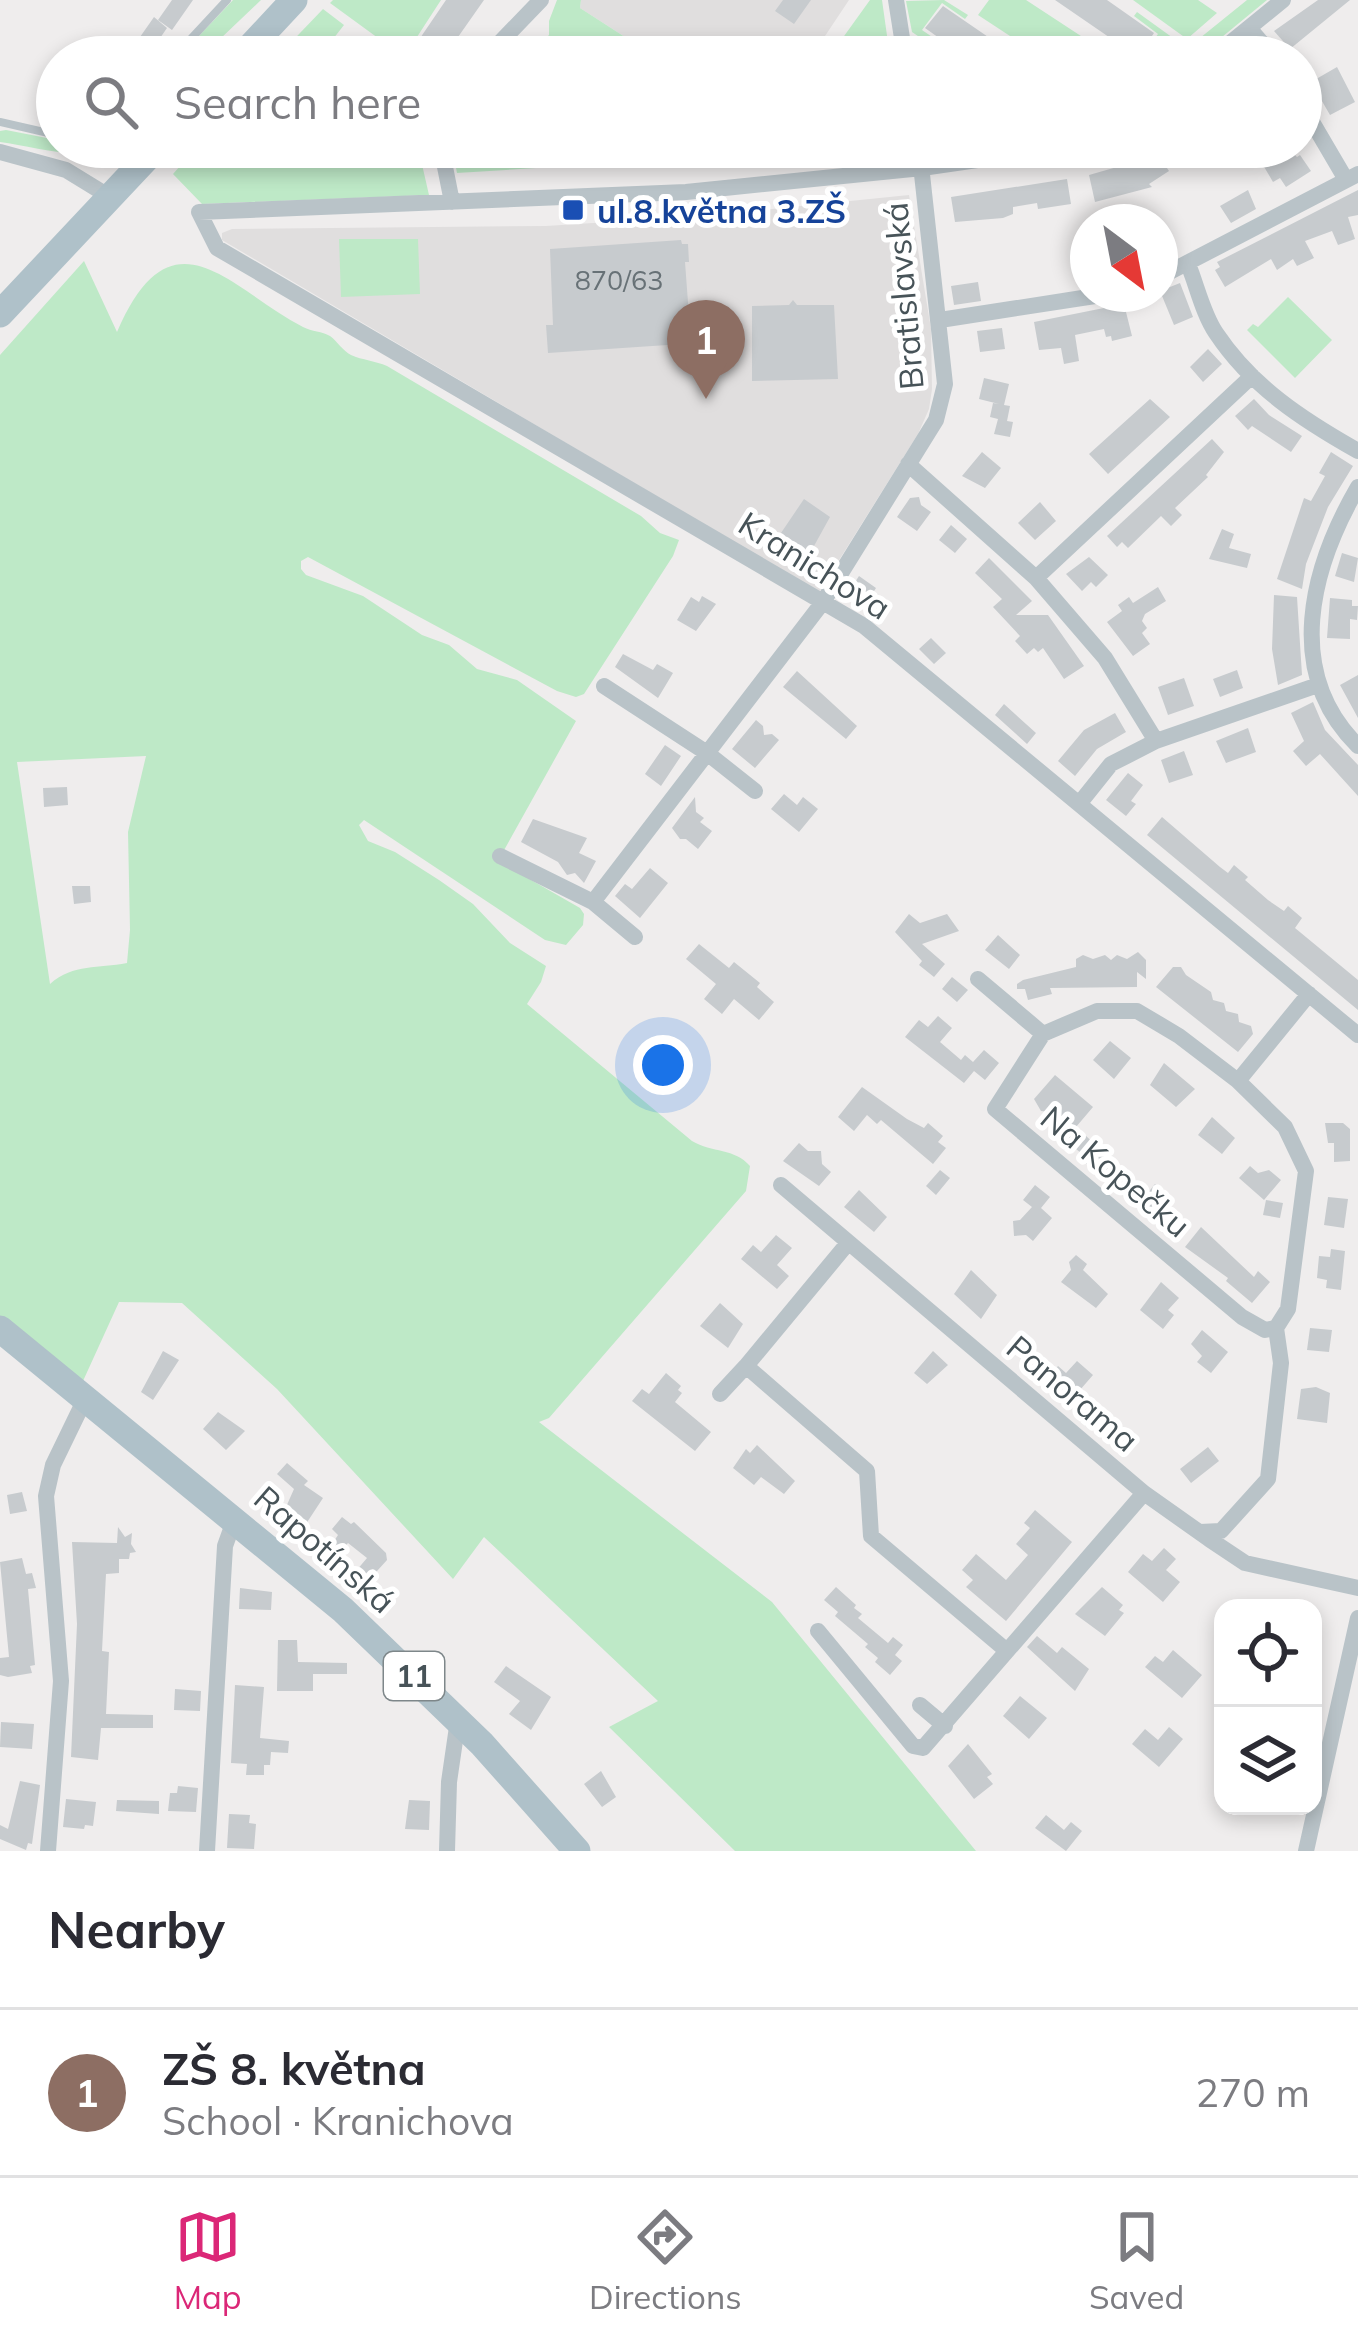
<!DOCTYPE html>
<meta charset="utf-8">
<style>
:root{--surface:#fff;--page:#f7f7f7;--text:#2b2b33;--muted:#7c7c81;--line:#e1e1e2;--accent:#db2777}
body{margin:0;font-family:Mulish,sans-serif;background:var(--page);color:var(--text)}
.controls{position:absolute;right:36px;bottom:36px;display:grid;overflow:hidden;border-radius:24px;box-shadow:0 6px 18px #0003}
.controls button{width:108px;height:108px;display:grid;place-items:center;padding:0;border:0;border-bottom:3px solid var(--line);background:var(--surface);color:var(--text);font:60px sans-serif}
.compass{position:absolute;left:1070px;top:204px;width:108px;height:108px;border-radius:50%;background:var(--surface);box-shadow:0 6px 18px #0003;rotate:148deg}
.you{position:absolute;left:663px;top:1065px;width:42px;height:42px;margin:-30px;border:9px solid #fff;border-radius:50%;background:#1a73e8;box-shadow:0 0 0 18px #1a73e833}
.badge{display:grid;place-items:center;width:78px;height:78px;border-radius:50%;background:var(--accent);color:#fff;font-size:39px;font-weight:700}
.pin{position:absolute;translate:-50% -99px;filter:drop-shadow(0 3px 6px #0008)}
.pin::after{content:'';position:absolute;top:63px;width:42px;height:36px;background:inherit;clip-path:polygon(0 0,100% 0,50% 100%)}
.list{margin:0;padding:0;list-style:none}
h2{display:flex;justify-content:space-between;align-items:center;height:156px;margin:0;padding:0 48px;font-size:51px}
h2 small{font-size:39px;font-weight:400;color:var(--muted)}
.list li{display:grid;grid-template-columns:78px 1fr auto;gap:36px;align-items:center;box-sizing:border-box;height:168px;padding:0 48px;border-top:3px solid var(--line)}
.list b{display:block;font-size:45px;white-space:nowrap}
.list p{margin:0;font-size:39px;white-space:nowrap;color:var(--muted)}
.list em{font-size:39px;font-style:normal;color:var(--muted)}
.icon{flex:none;width:66px;height:66px;fill:none;stroke:currentColor;stroke-width:2;stroke-linecap:round;stroke-linejoin:round}
.map{position:relative;flex:none;width:1358px;height:1851px;overflow:hidden}
.search{position:absolute;background:var(--surface);box-shadow:0 6px 18px #0003;left:36px;right:36px;top:36px;height:132px;display:flex;align-items:center;gap:30px;box-sizing:border-box;padding:0 42px;border-radius:66px;color:var(--muted);font-size:45px}
.sheet{height:324px;background:var(--surface)}
nav{display:flex;justify-content:space-around;align-items:center;box-sizing:border-box;height:168px;border-top:3px solid var(--line);background:var(--surface);font-size:33px;color:var(--muted)}
nav a{display:grid;justify-items:center;gap:6px}
nav .on{color:var(--accent)}
.map>svg:first-child{display:block}
.education{fill:#e0dede}
.green{fill:#bee9c7;fill-rule:evenodd}
.building{fill:#c7cbce}
.lines{fill:none;stroke-linecap:round;stroke-linejoin:round}
.lane{stroke:#b9c3c8;stroke-width:8}
.street{stroke:#b9c3c8;stroke-width:16}
.primary{stroke:#afc1c9;stroke-width:27}
.transit-dot{fill:#1a4fb4;stroke:#fff;stroke-width:4.5}
.labels{text-anchor:middle;dominant-baseline:central;stroke-width:10;stroke-linejoin:round;paint-order:stroke}
.number-label{font-size:27px;fill:#677176}
.shield{fill:#fff;stroke:#7e878a;stroke-width:3}
.shield-label{font-size:30px;font-weight:bold;fill:#475358}
.transit-label{font-size:33px;font-weight:bold;fill:#164399;stroke:#fff;text-anchor:start}
.street-label{font-size:33px;fill:#475358;stroke:#fff}
</style>
<div class="map">
<svg width="1358" height="1851" viewBox="0 0 1358 1851">
<rect width="100%" height="100%" fill="#efeded"/>
<path class="education" d="M581,0H849L811,57H656L580,8Z
M909,195L931,329L932,389L929,409L918,434L819,592L222,240V233L232,229L546,226L703,216Z"/>
<path class="green" d="M233,0H261L219,40L215,37L209,43L211,47L202,57H179Z
M333,0H441L404,57L330,3Z
M557,0H581L580,8L656,57H527L549,35V21Z
M870,0H882L890,57H829Z
M944,0L968,15L965,19L942,3L922,30L944,45L940,51L912,32L906,1Z
M989,0H1026L1113,57H1042L978,15Z
M1133,0H1198L1217,13L1187,39Z
M1247,0H1267L1205,51L1195,42Z
M323,9L344,25L319,57H277Z
M1137,12L1180,43L1163,57H1141L1158,34L1134,16Z
M6,130L57,140V147H111C81,162 32,146 0,142V131Z
M197,147H418L429,195L202,204L173,174Z
M452,147H512L513,155L550,153L552,167L457,173Z
M667,147H739V153L668,159Z
M658,148V160L604,162V150Z
M339,239H418L420,294L341,297Z
M84,261L117,332C172,204 230,289 303,327C312,332 322,331 330,336C337,341 343,351 351,355C362,360 376,361 387,366L641,516L660,533L679,540L673,556L584,694L576,697L557,691L308,557L301,561V569L306,575L363,596L422,635L449,645L477,669L517,680L576,721L498,861L580,908L584,914L583,925L566,945L545,940L364,820L359,825L368,841L395,852L439,880L473,904L510,943L546,966L541,982L527,1004L692,1141C712,1153 735,1148 750,1166L746,1191L549,1418L539,1422L772,1602L976,1851H735L609,1727L658,1701L484,1537L453,1579L277,1389L182,1303L119,1302L83,1381L0,1316V355ZM146,756L128,832L130,930L127,963C98,969 74,963 50,984L17,762Z
M1288,297L1332,340L1295,378L1247,330L1253,324L1258,327Z"/>
<path class="building" d="M172,0H193L172,30L158,20Z
M446,0H484L444,57H423L412,50Z
M783,0H811L794,24L775,11Z
M1055,0H1107L1154,33L1138,57Z
M1318,0H1350L1290,49L1274,31Z
M943,6L994,41L1017,57H966L925,28Z
M154,17L167,28L147,57H126Z
M348,37L376,57H335Z
M1337,67L1355,102L1330,115L1311,82Z
M1149,147H1153L1169,171L1149,184L1152,187L1095,202L1089,175L1124,165Z
M1287,147L1297,157L1300,155L1311,171L1286,187L1280,178L1273,182L1263,165Z
M1067,179L1071,204L1038,209L1037,203L1013,207V214L1003,218L955,222L951,197Z
M1248,190L1256,209L1231,223L1220,206Z
M1358,190V215L1348,217L1355,239L1338,245L1332,231L1305,241L1314,258L1297,266L1293,259L1277,270L1271,259L1225,287L1215,270L1220,267L1217,262Z
M681,240L682,244H688L689,262H685L689,316H695L697,343L548,353L546,325H553L550,249Z
M978,282L981,301L954,305L951,286Z
M1180,283L1193,317L1174,325L1160,291Z
M793,300L797,305H834L838,379L752,381V306L789,305Z
M1124,304L1132,336L1112,341L1111,336L1106,337L1104,329L1075,335L1079,361L1064,364L1061,348L1039,350L1034,322Z
M1002,328L1005,349L980,352L977,331Z
M1208,349L1222,364L1203,382L1190,367Z
M984,378L1009,384L1004,405L1010,406L1007,421L1013,422L1010,437L994,434L998,419L990,417L993,403L999,404L979,399Z
M1150,399L1170,417L1108,474L1089,454Z
M1254,399L1269,415L1302,436L1291,452L1252,426L1248,430L1235,416Z
M1212,439L1224,452L1206,475L1208,477L1175,508L1182,515L1171,526L1161,516L1128,548L1122,542L1117,547L1107,536Z
M982,452L1001,468L985,488L962,476Z
M1331,452L1353,466L1328,507L1306,564L1302,589L1277,579L1304,498L1311,501L1325,476L1319,473Z
M919,497L921,505L931,512L917,531L897,517L910,498Z
M804,499L830,517L809,555L781,533Z
M1040,502L1056,521L1035,540L1018,523Z
M951,525L967,539L955,553L939,540Z
M1222,529L1234,534L1229,548L1251,554L1247,568L1209,559Z
M1342,553L1358,558L1354,582L1335,576Z
M1089,557L1108,575L1096,587L1091,582L1082,591L1066,574Z
M989,558L1032,601L1016,615H1048L1084,666L1064,679L1043,648L1038,652L1034,648L1027,654L1015,641L1020,636L993,607L1002,599L975,573Z
M859,576L876,588L865,605L848,593Z
M1158,587L1166,601L1145,614L1142,621L1147,628L1142,633L1150,644L1133,656L1107,622L1122,611L1118,605L1129,597L1133,603Z
M1274,595L1297,597L1302,675L1278,685L1272,649Z
M702,596L716,604L696,631L677,620L691,597L699,602Z
M1330,598L1352,600V606H1358L1357,620L1350,619V639L1327,638Z
M931,638L946,653L934,664L919,649Z
M623,654L653,670L657,664L673,673L658,698L615,667Z
M1237,670L1243,688L1220,697L1213,679Z
M797,671L857,726L846,739L783,687Z
M1358,675V718L1340,685Z
M1184,678L1194,706L1168,715L1158,687Z
M1313,702L1325,730L1358,765V796L1320,754L1306,766L1293,751L1304,741L1291,713Z
M1004,704L1036,733L1027,744L995,715Z
M1115,713L1126,732L1097,749L1075,776L1058,761L1084,730Z
M756,720L763,726L764,735L772,734L779,740L755,768L732,749Z
M1248,728L1256,752L1226,763L1216,741Z
M665,745L681,756L661,786L645,774Z
M1184,751L1193,775L1169,783L1161,760Z
M1128,773L1143,785L1131,801L1136,804L1126,816L1106,800Z
M67,787L68,805L44,807L43,788Z
M784,794L797,805L803,797L818,809L799,832L771,809Z
M695,797L696,812L704,818L700,822L712,831L698,849L686,839H680L672,828Z
M1162,817L1220,867L1228,873L1234,865L1248,877L1245,880L1268,900L1284,911L1288,906L1302,918L1295,928L1358,980V1010L1147,835Z
M533,819L587,838L579,853L596,861L584,883L575,873L567,875L558,862L521,842Z
M650,868L668,883L640,918L615,896L625,884L632,889Z
M72,886H90L91,902L74,904Z
M909,914L920,923L947,914L959,931L922,944L945,964L934,977L919,965L922,961L895,932Z
M998,935L1020,955L1009,969L985,950Z
M699,944L729,968L734,962L760,983L757,987L774,1002L759,1020L734,999L722,1014L704,999L716,984L686,959Z
M1138,952L1146,960V979L1137,972V987L1050,988L1052,994L1028,1000L1025,989H1017V984L1023,980L1076,967V959L1083,955L1093,959L1105,955L1111,960L1117,955L1127,959Z
M1173,967H1181L1186,975L1211,992L1213,1000L1224,1003L1226,1011L1238,1014L1239,1022L1251,1026L1253,1034L1238,1052L1156,987Z
M952,977L968,990L957,1002L942,989Z
M938,1016L952,1028L940,1042L961,1060L965,1055L973,1062L984,1050L999,1063L985,1080L974,1071L964,1083L905,1037L919,1020L928,1027Z
M1110,1041L1131,1058L1114,1079L1093,1060Z
M1164,1063L1195,1089L1176,1107L1150,1085Z
M1055,1075L1093,1107L1076,1127L1125,1171L1114,1184L1079,1158L1082,1154L1056,1132L1062,1123L1050,1112L1041,1111L1034,1099Z
M862,1087L907,1119L924,1128L928,1123L943,1136L938,1142L946,1148L933,1164L881,1120L877,1124L867,1115L854,1131L838,1117Z
M1212,1117L1235,1138L1222,1154L1198,1135Z
M1325,1123H1343L1350,1129V1161L1334,1162V1143H1328Z
M799,1143L808,1151H821L822,1164L831,1172L819,1186L783,1161Z
M1250,1166L1258,1173L1269,1170L1281,1180L1264,1200L1239,1178Z
M940,1170L950,1178L936,1195L926,1186Z
M1155,1184L1172,1202L1167,1207L1174,1213L1162,1227L1138,1205Z
M1035,1185L1050,1197L1041,1208L1052,1218L1033,1241L1026,1235L1014,1236L1013,1221L1020,1220L1032,1207L1023,1200Z
M859,1190L887,1217L874,1232L844,1207Z
M1328,1197L1348,1199L1344,1228L1324,1225Z
M1266,1200L1283,1203L1280,1218L1263,1215Z
M1201,1227L1254,1277L1258,1271L1270,1282L1252,1303L1226,1281L1228,1278L1185,1247Z
M776,1235L792,1248L777,1265L789,1276L777,1289L741,1259L753,1245L761,1252Z
M1331,1249L1345,1251L1341,1290L1326,1288L1327,1280L1317,1278L1319,1256L1330,1257Z
M1076,1255L1087,1264L1083,1270L1108,1294L1096,1308L1061,1282L1071,1270L1069,1262Z
M971,1270L997,1295L981,1319L954,1294Z
M1161,1282L1179,1298L1168,1310L1174,1315L1163,1329L1140,1310Z
M720,1303L743,1324L728,1348L700,1326Z
M1310,1328L1332,1330L1329,1352L1307,1350Z
M1202,1330L1228,1352L1211,1373L1197,1362L1202,1356L1191,1344Z
M163,1351L179,1360L153,1400L141,1392Z
M933,1351L948,1365L927,1384L914,1373Z
M1077,1361L1093,1375L1073,1398L1049,1377L1058,1366L1066,1373Z
M666,1373L681,1386L678,1390L682,1393L675,1402L711,1432L695,1451L632,1401L642,1389L649,1394Z
M1316,1387L1330,1393L1327,1423L1297,1419L1301,1389Z
M218,1412L245,1431L226,1450L203,1429Z
M757,1445L795,1481L784,1494L761,1477L754,1485L733,1468L746,1449L750,1453Z
M1208,1447L1219,1461L1191,1483L1180,1469Z
M287,1463L308,1481L304,1485L323,1498L302,1530L282,1516L294,1489L277,1474Z
M22,1492L27,1511L10,1514L7,1495Z
M1035,1510L1072,1542L1006,1621L966,1587L973,1580L962,1570L976,1554L1006,1580L1028,1555L1016,1544L1030,1528L1024,1523Z
M342,1517L351,1524L354,1522L386,1553L387,1560L368,1581L356,1571L367,1558L348,1543L330,1563L323,1558L338,1535L332,1529Z
M118,1527L125,1537L132,1533L131,1544L136,1552L130,1553L129,1559H119V1573L106,1574L102,1651L109,1652L106,1714L153,1715V1728H101L98,1760L71,1757L77,1624L72,1542L117,1543Z
M1164,1548L1176,1559L1166,1570L1180,1582L1163,1602L1128,1572L1143,1554L1152,1561Z
M22,1558L26,1574L32,1573L36,1588L28,1589L35,1665L30,1666L32,1673L8,1677L0,1675V1658L9,1657L0,1562Z
M836,1587L856,1605L854,1608L862,1614L858,1618L888,1643L893,1637L903,1645L895,1655L902,1661L890,1675L875,1662L878,1658L865,1647L868,1644L835,1616L838,1612L824,1600Z
M1102,1587L1123,1605L1119,1610L1124,1613L1105,1636L1075,1614Z
M240,1588L272,1592L271,1610L239,1609Z
M1037,1636L1057,1653L1062,1647L1089,1669L1075,1691L1027,1647Z
M278,1640H297L298,1662L347,1663V1674H313V1691H277Z
M1173,1650L1202,1675L1182,1698L1145,1667L1155,1656L1163,1662Z
M506,1666L551,1697L531,1730L509,1714L520,1701L494,1682Z
M235,1685L264,1687L260,1738L289,1741L288,1753L271,1752L270,1765H264V1775H246L247,1764L231,1763Z
M175,1689L201,1691L200,1711L174,1710Z
M1020,1696L1047,1718L1029,1739L1003,1716Z
M1,1722L34,1724L32,1749L0,1747Z
M1169,1727L1183,1739L1159,1767L1132,1744L1145,1729L1158,1740Z
M968,1744L992,1774L987,1777L993,1784L974,1799L948,1766Z
M601,1771L616,1797L602,1807L584,1784Z
M20,1781L40,1785L32,1844L28,1843L26,1850L0,1839V1825L8,1829Z
M178,1786L198,1788L196,1812L168,1811L170,1793H177Z
M66,1799L96,1802L93,1826L85,1825L84,1829L63,1827Z
M117,1800L159,1801V1814L116,1811Z
M409,1800L430,1801L429,1830L405,1829Z
M229,1814L250,1815L249,1823L256,1824L254,1849L227,1848Z
M1046,1815L1064,1830L1071,1822L1082,1831L1066,1851L1035,1828Z"/>
<g class="lines">
<path class="lane" d="M174,57L227,0
M0,122L57,135"/>
<path class="street" d="M896,0L905,57
M1249,28L1274,57
M486,57L541,0
M1213,57L1283,0
M1301,103L1345,178
M441,147L452,202
M1068,147L922,168L686,192L199,212L217,248L864,626L1358,1035
M0,152L66,170L110,197
M1188,264C1197,286 1203,314 1216,333C1252,387 1303,420 1358,451
M1160,277L1358,174
M940,320L1108,294
M908,464L1036,578L1105,658L1156,741
M1358,487C1311,568 1283,672 1358,746
M1036,578L1252,376
M604,686L707,753L755,791
M1079,804L1111,764L1156,741L1318,685
M500,856L593,902L635,937
M593,902L823,602L936,420L945,384L919,147
M978,979L1043,1034
M1238,1081L1179,1036L1137,1011H1097L1043,1034L995,1109L1242,1317L1265,1330L1276,1328L1288,1309L1306,1171L1285,1127L1238,1081L1309,994
M781,1185L1144,1493L1209,1539L1245,1563L1358,1588
M848,1243L746,1366L867,1471L871,1536L1007,1651
M720,1394L746,1366
M1200,1532L1221,1531L1268,1479L1281,1363L1276,1328
M818,1631L913,1746L923,1748L1144,1493
M920,1705L945,1726
M48,1851L61,1681L46,1496L53,1465L84,1401
M207,1851L225,1546L235,1518
M447,1851L449,1782L458,1720
M1306,1851L1358,1618"/>
<path class="primary" d="M241,57L294,0
M0,314L157,147
M0,1329L343,1610L482,1744L577,1851"/>
</g>
<rect class="transit-dot" x="561" y="198" width="24" height="24" rx="6"/>
<g class="labels">
<g class="number-label">
<text x="619" y="280">870/63</text>
</g>
<rect class="shield" x="384" y="1652" width="60" height="48" rx="9"/>
<g class="shield-label">
<text x="414" y="1676">11</text>
</g>
<g class="transit-label">
<text x="597" y="210">ul.8.května 3.ZŠ</text>
</g>
<g class="street-label">
<text transform="translate(903 296) rotate(-95)">Bratislavská</text>
<text transform="translate(815 565) rotate(32)">Kranichova</text>
<text transform="translate(1116 1171) rotate(40)">Na Kopečku</text>
<text transform="translate(1073 1393) rotate(40)">Panorama</text>
<text transform="translate(325 1549) rotate(41)">Rapotínská</text>
</g>
</g>
</svg>
<div class="controls">
<button><svg class="icon" aria-label="locate" viewBox="0 0 24 24"><circle cx="12" cy="12" r="6"/><path d="M12 2v4M12 18v4M2 12h4M18 12h4"/></svg></button>
<button><svg class="icon" aria-label="layers" viewBox="0 0 24 24"><path d="M12 4l9 5-9 5-9-5zM3 14l9 5 9-5"/></svg></button>
</div>
<svg class="compass" viewBox="-18 -18 36 36"><path d="M0-13l5 13h-10z" fill="#e53935"/><path d="M0 13l5-13h-10z" fill="#7c7c81"/></svg>
<div class="you"></div>
<div class="pin badge" style="left:706px;top:399px;background:#8d6e63">1</div>
<div class="search"><svg class="icon" aria-label="search" viewBox="0 0 24 24"><circle cx="10" cy="10" r="6"/><path d="M15 15l6 6"/></svg>Search here</div>
</div>
<section class="sheet">
<h2>Nearby<small></small></h2>
<ul class="list">
<li><span class="badge" style="background:#8d6e63">1</span><div><b>ZŠ 8. května</b><p>School · Kranichova</p></div><em>270 m</em></li>
</ul>
</section>
<nav>
<a class="on"><svg class="icon" aria-label="map" viewBox="0 0 24 24"><path d="M3 6l6-2 6 2 6-2v14l-6 2-6-2-6 2zM9 4v14M15 6v14"/></svg>Map</a>
<a><svg class="icon" aria-label="directions" viewBox="0 0 24 24"><path d="M12 3l9 9-9 9-9-9zM9 14v-3h6M13 9l2 2-2 2"/></svg>Directions</a>
<a><svg class="icon" aria-label="saved" viewBox="0 0 24 24"><path d="M7 4h10v16l-5-4-5 4z"/></svg>Saved</a>
</nav>
